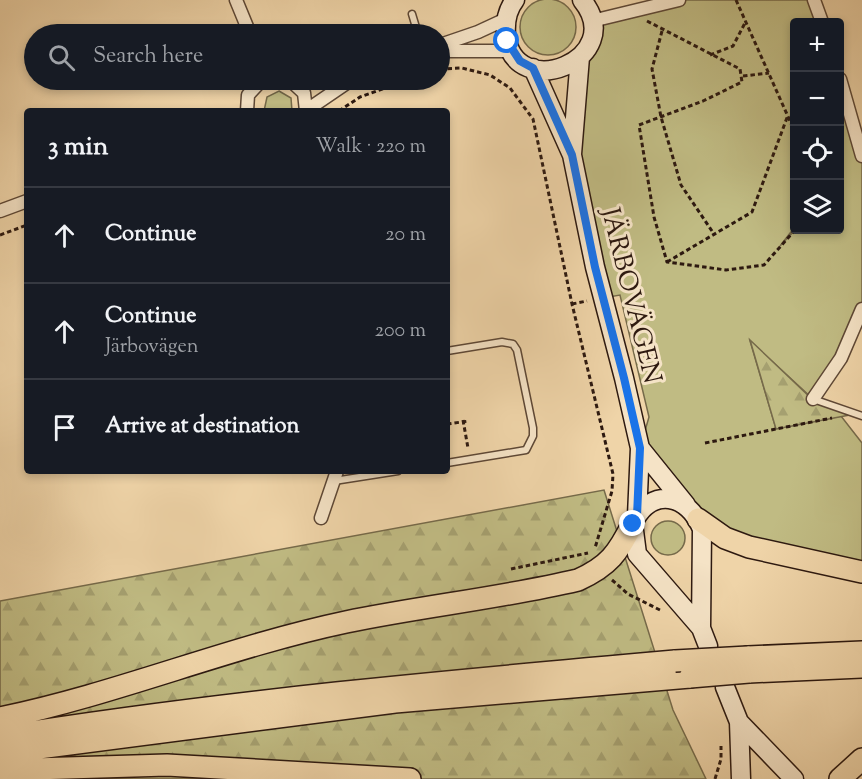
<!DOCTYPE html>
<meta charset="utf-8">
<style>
:root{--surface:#171b24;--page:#242831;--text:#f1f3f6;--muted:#9ea1a6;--line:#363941}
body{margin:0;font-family:"Sorts Mill Goudy",serif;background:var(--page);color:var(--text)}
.controls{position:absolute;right:18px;top:18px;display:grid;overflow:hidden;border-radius:6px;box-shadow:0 3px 9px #0003}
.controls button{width:54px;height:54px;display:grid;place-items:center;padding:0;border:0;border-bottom:2px solid var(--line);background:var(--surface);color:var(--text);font:30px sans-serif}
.stop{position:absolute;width:18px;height:18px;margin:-14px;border:4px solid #1a73e8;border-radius:50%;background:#fff}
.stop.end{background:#1a73e8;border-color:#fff;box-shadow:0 2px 6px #0008}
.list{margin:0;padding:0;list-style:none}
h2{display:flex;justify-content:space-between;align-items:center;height:78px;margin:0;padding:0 24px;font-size:26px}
h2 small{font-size:20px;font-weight:400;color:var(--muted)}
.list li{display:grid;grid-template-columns:39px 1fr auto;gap:18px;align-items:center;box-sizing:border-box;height:96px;padding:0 24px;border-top:2px solid var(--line)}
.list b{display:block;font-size:22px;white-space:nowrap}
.list p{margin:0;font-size:20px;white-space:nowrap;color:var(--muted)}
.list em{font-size:20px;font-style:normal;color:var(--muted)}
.icon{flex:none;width:33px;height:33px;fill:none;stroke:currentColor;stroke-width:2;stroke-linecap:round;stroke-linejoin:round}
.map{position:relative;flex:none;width:862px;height:779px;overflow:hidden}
.search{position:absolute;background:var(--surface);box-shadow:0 3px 9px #0003;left:24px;top:24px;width:426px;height:66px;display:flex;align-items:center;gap:15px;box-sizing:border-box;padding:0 21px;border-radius:33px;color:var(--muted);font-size:22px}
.panel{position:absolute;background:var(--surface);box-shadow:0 3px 9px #0003;left:24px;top:108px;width:426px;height:366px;border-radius:6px}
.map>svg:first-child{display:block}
.grass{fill:#c0bb83;stroke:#766a4a;stroke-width:1.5}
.forest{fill:url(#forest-firs);stroke:#766a4a;stroke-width:1.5}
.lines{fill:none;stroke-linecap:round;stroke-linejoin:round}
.service-casing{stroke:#5e4836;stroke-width:9}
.minor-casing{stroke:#5e4836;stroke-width:15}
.secondary-casing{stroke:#2d1910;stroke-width:21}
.trunk-casing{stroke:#2d1910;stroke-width:24}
.path{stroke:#2d1910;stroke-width:3;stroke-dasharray:4.5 3;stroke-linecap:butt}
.service{stroke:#f5e3c6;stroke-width:6}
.minor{stroke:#f5e3c6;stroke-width:12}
.secondary{stroke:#f5e3c6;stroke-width:18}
.trunk{stroke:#efd4a8;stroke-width:21}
.trunk-bridge-casing{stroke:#2d1910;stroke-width:24;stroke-linecap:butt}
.trunk-bridge{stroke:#efd4a8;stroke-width:21}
.route{stroke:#1a73e8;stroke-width:8}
.labels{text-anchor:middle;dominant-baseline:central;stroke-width:6;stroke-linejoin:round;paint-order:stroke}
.street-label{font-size:26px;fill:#2d1910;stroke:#f5e3c6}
</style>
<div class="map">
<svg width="862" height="779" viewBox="0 0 862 779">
<defs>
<pattern id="forest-firs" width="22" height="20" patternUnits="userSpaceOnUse" patternTransform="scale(1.5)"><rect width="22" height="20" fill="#c0bb83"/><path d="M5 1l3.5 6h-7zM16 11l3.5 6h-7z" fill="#a5a070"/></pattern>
</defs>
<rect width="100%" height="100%" fill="#efd4a8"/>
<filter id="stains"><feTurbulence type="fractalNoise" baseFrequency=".00333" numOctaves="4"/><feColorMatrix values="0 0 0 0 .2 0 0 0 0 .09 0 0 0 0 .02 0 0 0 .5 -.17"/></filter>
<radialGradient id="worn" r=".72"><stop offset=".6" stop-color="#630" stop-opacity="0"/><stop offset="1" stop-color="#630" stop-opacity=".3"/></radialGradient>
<path class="grass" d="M520 27a28 28 0 1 1 56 0a28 28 0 1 1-56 0Z
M679,0H814L822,22H794V228L780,246L795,230H840V79L862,156V309L813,399L750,341L776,429L841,416L862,443V572L725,538L640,448L649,417L620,295L603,298L572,155L592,21Z
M279,91L291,98L292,111H264L267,97Z
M651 538a17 17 0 1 1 34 0a17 17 0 1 1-34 0Z"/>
<path class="forest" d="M750,340L812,399L855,414L776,429Z
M604,490L673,710L706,779H0V601Z"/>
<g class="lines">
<g class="service-casing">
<path id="service" d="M412,14L418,34
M447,351L502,342L513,344L517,350L533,428V436L526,450L447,463
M813,399L862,416
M334,481L398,471"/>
</g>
<g class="minor-casing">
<path id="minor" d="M236,0L250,34
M814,0L822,22
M592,21L679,0
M440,45L478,32L506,19
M440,51H512
M840,79L862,156
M290,80L304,93L306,111
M293,81L321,80
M307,110L351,80
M247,111L248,95L262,80
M0,211L27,201
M813,399L841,358L862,309
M321,518L337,471"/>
</g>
<g class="secondary-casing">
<path id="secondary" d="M515,0C507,10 505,22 506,35C514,105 630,59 582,0
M533,68L572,155L595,267L624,378L640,448L637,516
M572,154L580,57
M640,448L686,505
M701,628L702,529C688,494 652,486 633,523L637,554L701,628L708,646
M725,687L739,722L741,779
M739,722L794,779"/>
</g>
<g class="trunk-casing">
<path id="trunk" d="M698,519L725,538L749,547L862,572
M748,657L862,652
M749,672L862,667
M0,718C117,694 228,647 346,622C423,606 502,598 578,580C609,566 618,553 633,523
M0,737C224,701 449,681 675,661
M0,753L395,702L690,677
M0,770L167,765L410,779
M840,779L862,759"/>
</g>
<path class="path" d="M736,0L794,130
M647,21L740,69L742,82L703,101L639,125L654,217L667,262L726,270L764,265L795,230
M662,31L652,69L661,117L681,185L714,234
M710,55L733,46L746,21
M440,69L462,68L490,75L510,88L533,119L572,304L613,474L612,491L595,548
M743,76L769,73
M339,111L360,97L408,80
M0,235L27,225
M667,262L752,212L788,115
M572,304L587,301
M463,420L468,448
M447,424L469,421
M705,443L832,418
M511,569L588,553
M612,580L628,594L662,611
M715,779L721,759V746"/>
<use href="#service" class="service"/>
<use href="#minor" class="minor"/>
<use href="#secondary" class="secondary"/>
<use href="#trunk" class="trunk"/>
<g class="trunk-bridge-casing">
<path id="trunk-bridge" d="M675,661L748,657
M690,677L749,672"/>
</g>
<use href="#trunk-bridge" class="trunk-bridge"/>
</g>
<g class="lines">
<path class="route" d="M507,41L520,61L533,68L572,155L595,267L624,378L640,448L637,516L633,524"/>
</g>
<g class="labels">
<g class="street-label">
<text transform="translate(630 296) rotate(76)">JÄRBOVÄGEN</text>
</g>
</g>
<rect width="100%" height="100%" filter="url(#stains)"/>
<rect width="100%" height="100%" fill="url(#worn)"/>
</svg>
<div class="controls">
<button>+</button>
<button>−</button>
<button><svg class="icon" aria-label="locate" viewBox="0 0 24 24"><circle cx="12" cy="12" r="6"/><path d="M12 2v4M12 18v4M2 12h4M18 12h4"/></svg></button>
<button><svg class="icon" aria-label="layers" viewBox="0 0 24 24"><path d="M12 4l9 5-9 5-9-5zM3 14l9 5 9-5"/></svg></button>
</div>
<div class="stop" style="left:507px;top:41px"></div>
<div class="stop end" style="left:633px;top:524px"></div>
<div class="search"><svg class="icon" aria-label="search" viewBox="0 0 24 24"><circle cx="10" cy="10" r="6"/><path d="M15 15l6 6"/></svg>Search here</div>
<section class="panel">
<h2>3 min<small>Walk · 220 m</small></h2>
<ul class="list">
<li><svg class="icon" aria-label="ahead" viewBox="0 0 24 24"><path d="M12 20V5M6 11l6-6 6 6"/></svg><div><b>Continue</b></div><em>20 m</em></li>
<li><svg class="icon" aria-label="ahead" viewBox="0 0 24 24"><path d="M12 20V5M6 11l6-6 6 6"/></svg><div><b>Continue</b><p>Järbovägen</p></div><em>200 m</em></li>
<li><svg class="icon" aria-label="arrive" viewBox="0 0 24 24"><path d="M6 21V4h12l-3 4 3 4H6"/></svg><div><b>Arrive at destination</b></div></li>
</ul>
</section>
</div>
